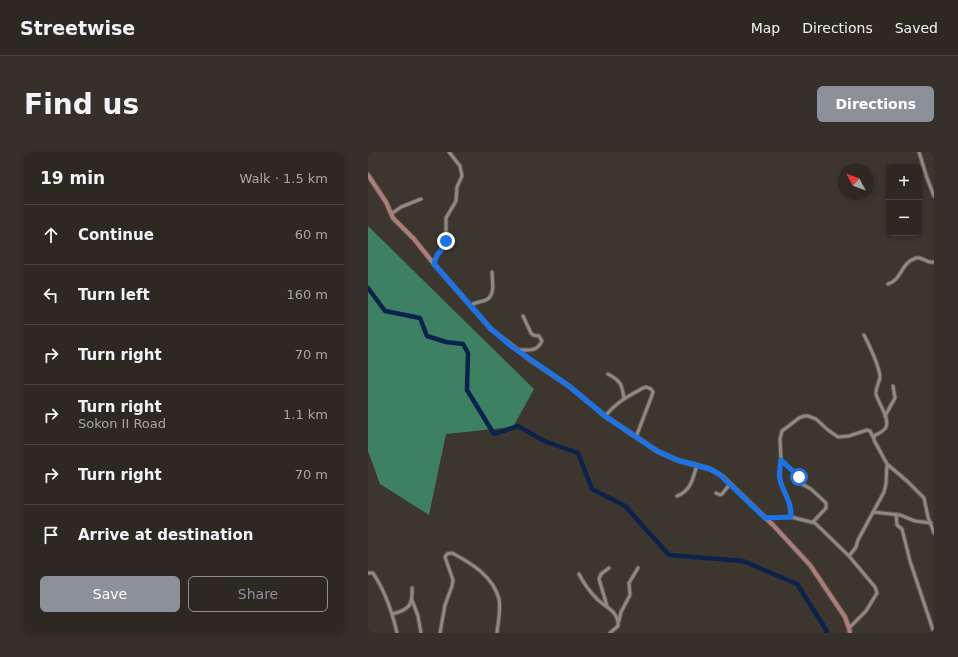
<!DOCTYPE html>
<meta charset="utf-8">
<style>
:root{--surface:#2e2823;--page:#36302b;--text:#f1f3f6;--muted:#a7a6a6;--line:#494441;--accent:#8c9099}
body{margin:0;font-family:"DejaVu Sans",sans-serif;background:var(--page);color:var(--text)}
.controls{position:absolute;right:12px;top:12px;display:grid;overflow:hidden;border-radius:6px;box-shadow:0 2px 6px #0003}
.controls button{width:36px;height:36px;display:grid;place-items:center;padding:0;border:0;border-bottom:1px solid var(--line);background:var(--surface);color:var(--text);font:20px sans-serif}
.compass{position:absolute;left:470px;top:12px;width:36px;height:36px;border-radius:50%;background:var(--surface);box-shadow:0 2px 6px #0003;rotate:311deg}
.stop{position:absolute;width:12px;height:12px;margin:-9px;border:3px solid #1a73e8;border-radius:50%;background:#fff}
.stop.end{background:#1a73e8;border-color:#fff;box-shadow:0 1px 4px #0008}
.list{margin:0;padding:0;list-style:none}
h2{display:flex;justify-content:space-between;align-items:center;height:52px;margin:0;padding:0 16px;font-size:17px}
h2 small{font-size:13px;font-weight:400;color:var(--muted)}
.list li{display:grid;grid-template-columns:26px 1fr auto;gap:12px;align-items:center;box-sizing:border-box;height:60px;padding:0 16px;border-top:1px solid var(--line)}
.list b{display:block;font-size:15px;white-space:nowrap}
.list p{margin:0;font-size:13px;white-space:nowrap;color:var(--muted)}
.list em{font-size:13px;font-style:normal;color:var(--muted)}
.actions{display:flex;gap:8px;padding:12px 16px}
.actions a{flex:1;padding:9px 0;border:1px solid var(--accent);border-radius:6px;text-align:center;font-size:14px;color:var(--accent)}
.actions .main{background:var(--accent);color:#fff}
.icon{flex:none;width:22px;height:22px;fill:none;stroke:currentColor;stroke-width:2;stroke-linecap:round;stroke-linejoin:round}
.map{position:relative;flex:none;width:566px;height:481px;overflow:hidden;border-radius:6px}
header{display:flex;align-items:center;gap:24px;box-sizing:border-box;height:56px;padding:0 20px;background:var(--surface);border-bottom:1px solid var(--line)}
header strong{font-size:19px}
nav{display:flex;gap:22px;margin-inline-start:auto;font-size:14px}
.intro{display:flex;align-items:center;justify-content:space-between;box-sizing:border-box;height:96px;padding:0 24px}
h1{margin:0;font-size:28px}
.button{padding:10px 18px;border-radius:6px;background:var(--accent);color:#fff;font-size:14px;font-weight:700}
main{display:flex;gap:24px;padding:0 24px}
aside{flex:1;background:var(--surface);border-radius:6px;box-shadow:0 2px 6px #0003}
.map>svg:first-child{display:block}
.forest{fill:#3d8062}
.lines{fill:none;stroke-linecap:round;stroke-linejoin:round}
.river{stroke:#0b224c;stroke-width:4.5}
.street-casing{stroke:#5a544e;stroke-width:5}
.secondary-casing{stroke:#5a544e;stroke-width:6}
.street{stroke:#918981;stroke-width:3}
.secondary{stroke:#ae7d78;stroke-width:4}
.route{stroke:#1a73e8;stroke-width:5}
</style>
<header>
<strong>Streetwise</strong>
<nav><a>Map</a><a>Directions</a><a>Saved</a></nav>
</header>
<div class="intro"><h1>Find us</h1><a class="button">Directions</a></div>
<main>
<aside>
<h2>19 min<small>Walk · 1.5 km</small></h2>
<ul class="list">
<li><svg class="icon" aria-label="ahead" viewBox="0 0 24 24"><path d="M12 20V5M6 11l6-6 6 6"/></svg><div><b>Continue</b></div><em>60 m</em></li>
<li><svg class="icon" aria-label="left" viewBox="0 0 24 24"><path d="M17 20v-9H6M10 6l-5 5 5 5"/></svg><div><b>Turn left</b></div><em>160 m</em></li>
<li><svg class="icon" aria-label="right" viewBox="0 0 24 24"><path d="M7 20v-9h11M14 6l5 5-5 5"/></svg><div><b>Turn right</b></div><em>70 m</em></li>
<li><svg class="icon" aria-label="right" viewBox="0 0 24 24"><path d="M7 20v-9h11M14 6l5 5-5 5"/></svg><div><b>Turn right</b><p>Sokon II Road</p></div><em>1.1 km</em></li>
<li><svg class="icon" aria-label="right" viewBox="0 0 24 24"><path d="M7 20v-9h11M14 6l5 5-5 5"/></svg><div><b>Turn right</b></div><em>70 m</em></li>
<li><svg class="icon" aria-label="arrive" viewBox="0 0 24 24"><path d="M6 21V4h12l-3 4 3 4H6"/></svg><div><b>Arrive at destination</b></div></li>
</ul>
<div class="actions"><a class="main">Save</a><a>Share</a></div>
</aside>
<div class="map">
<svg width="566" height="481" viewBox="0 0 566 481">
<rect width="100%" height="100%" fill="#3d362f"/>
<path class="forest" d="M0,74L166,237L145,275L78,282L61,363L12,332L0,299Z"/>
<g class="lines">
<path class="river" d="M0,136L17,159L52,166L59,184L78,190L95,192L100,201L99,238L126,282L150,274L176,289L210,301L224,337L257,354L301,403L375,409L429,432L459,479L458,481"/>
<g class="street-casing">
<path id="street" d="M551,0L559,26L566,44
M23,62L33,55L53,47
M66,112L69,103L78,92V66L88,49L89,35L94,24L92,14L81,0
M520,132C535,127 532,111 548,106C554,104 559,112 566,110
M103,153C108,150 113,150 118,148C128,143 124,129 124,120
M496,183C502,195 510,210 512,224C512,230 507,236 508,242C510,251 522,266 518,275C517,279 509,282 506,284V288L519,312L539,329L556,346L560,365L566,381
M150,198C161,198 169,200 174,189L171,184L165,183L163,181L155,164
M240,222C253,229 254,233 256,246
M237,264C250,249 259,245 275,236L278,235L283,237L285,240L283,246L268,285
M517,264L527,246L525,234
M413,308L430,323L434,332L443,337L458,351V356L445,370
M348,341L352,343L354,342L362,332
M309,344C323,339 325,326 329,313
M505,360L532,363L547,369L563,371
M528,362L529,373L534,377L542,409L566,481
M423,365L421,350L413,332L411,323L413,308L412,287L414,279L418,276L431,266L436,264H440L448,267L460,278L470,285L481,284L499,278L502,279L505,285
M397,366L423,365L447,371L481,404L507,435L509,441L498,459L481,476
M481,404L488,395L490,388L516,340L518,332L519,312
M0,421H5C17,439 24,459 29,481
M211,422C216,432 222,440 230,448C239,456 251,460 250,474L242,481
M44,448L50,464L53,481
M239,454L231,427L233,422L241,416
M24,462C41,458 45,453 44,436
M251,469L253,460L262,443L261,431L270,416
M72,481L77,453L84,434L85,428L77,405L79,402L84,401C103,411 125,424 131,447C133,458 130,470 129,481"/>
</g>
<g class="secondary-casing">
<path id="secondary" d="M0,23L18,50L25,66L46,87L66,112L123,177L161,207L201,234L237,264L289,299L309,308L342,317L354,324L405,373L442,413L477,465L481,476L482,481"/>
</g>
<use href="#street" class="street"/>
<use href="#secondary" class="secondary"/>
</g>
<g class="lines">
<path class="route" d="M78,89L77,94L69,103L66,112L123,177L143,194L201,234L237,264L289,299L309,308L342,317L351,322L397,366L423,365C424,352 417,343 413,331C410,323 412,316 413,308L431,325"/>
</g>
</svg>
<div class="controls">
<button>+</button>
<button>−</button>
</div>
<svg class="compass" viewBox="-18 -18 36 36"><path d="M0-13l5 13h-10z" fill="#e53935"/><path d="M0 13l5-13h-10z" fill="#a7a6a6"/></svg>
<div class="stop" style="left:431px;top:325px"></div>
<div class="stop end" style="left:78px;top:89px"></div>
</div>
</main>
